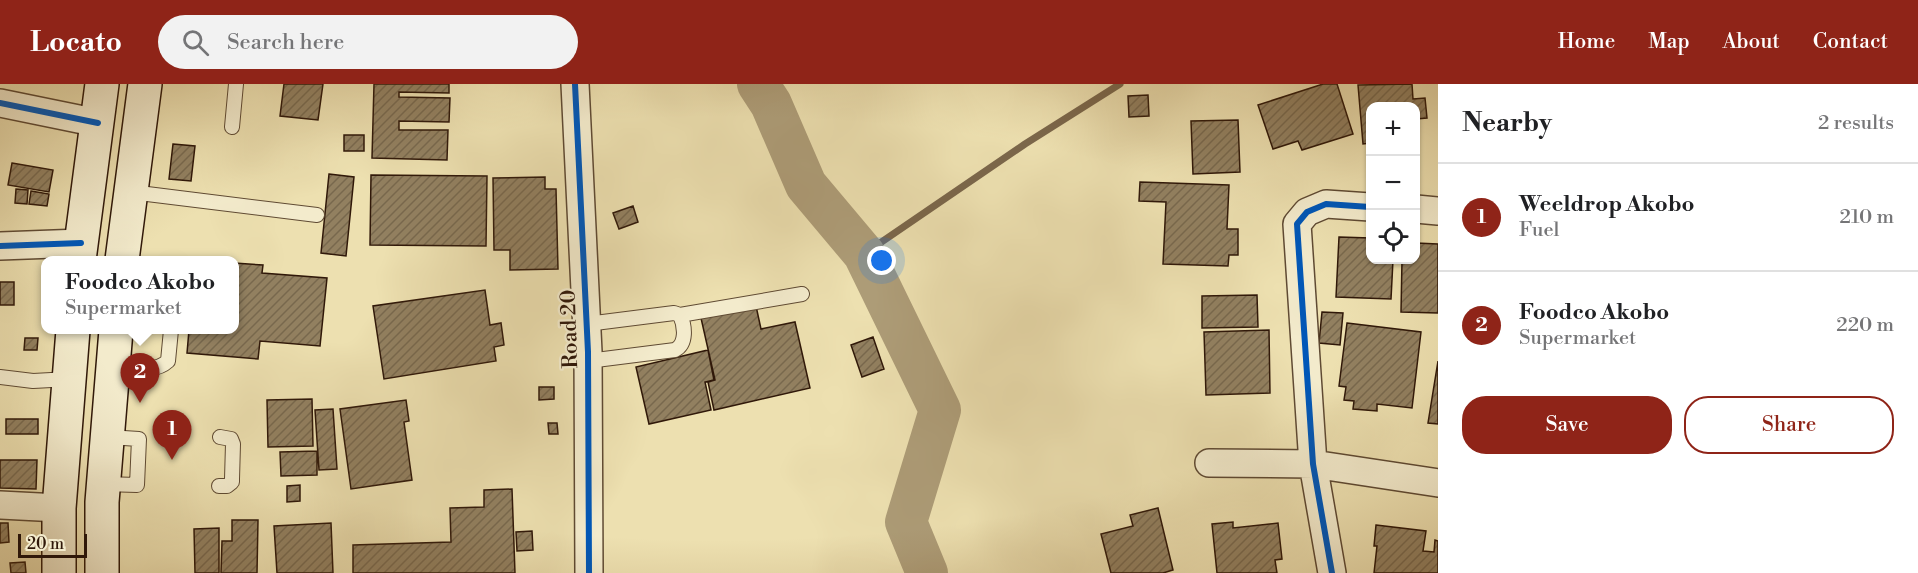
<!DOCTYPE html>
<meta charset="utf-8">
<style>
:root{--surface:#fff;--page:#f2f2f2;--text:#202124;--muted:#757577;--line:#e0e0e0;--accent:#8f2418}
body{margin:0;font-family:"Libre Bodoni",serif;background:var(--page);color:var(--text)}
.controls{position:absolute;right:18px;top:18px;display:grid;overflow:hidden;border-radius:12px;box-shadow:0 2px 4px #0004}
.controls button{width:54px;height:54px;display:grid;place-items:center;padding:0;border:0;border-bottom:2px solid var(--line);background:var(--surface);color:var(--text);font:30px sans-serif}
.scale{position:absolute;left:18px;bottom:15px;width:69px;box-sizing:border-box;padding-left:6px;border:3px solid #301809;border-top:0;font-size:16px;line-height:21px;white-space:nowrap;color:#301809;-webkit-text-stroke:4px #f3ebcc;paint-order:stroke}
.you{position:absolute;left:882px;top:177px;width:21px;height:21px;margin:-15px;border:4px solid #fff;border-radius:50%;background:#1a73e8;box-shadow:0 0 0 9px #1a73e833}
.badge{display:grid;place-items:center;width:39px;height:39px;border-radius:50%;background:var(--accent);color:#fff;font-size:20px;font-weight:700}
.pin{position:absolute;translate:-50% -50px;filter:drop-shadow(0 2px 3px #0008)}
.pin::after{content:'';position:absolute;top:32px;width:21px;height:18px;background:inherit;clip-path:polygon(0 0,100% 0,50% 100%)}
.popup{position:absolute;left:41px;top:172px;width:198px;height:78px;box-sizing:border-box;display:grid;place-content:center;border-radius:12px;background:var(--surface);filter:drop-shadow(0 2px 4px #0005);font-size:20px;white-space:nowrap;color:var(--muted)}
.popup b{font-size:22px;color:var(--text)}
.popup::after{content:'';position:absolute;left:50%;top:100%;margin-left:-12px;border:12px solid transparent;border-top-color:var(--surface)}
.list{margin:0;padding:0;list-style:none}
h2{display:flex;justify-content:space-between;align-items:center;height:78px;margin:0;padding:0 24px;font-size:26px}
h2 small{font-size:20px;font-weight:400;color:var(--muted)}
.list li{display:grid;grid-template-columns:39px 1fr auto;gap:18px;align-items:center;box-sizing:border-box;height:108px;padding:0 24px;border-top:2px solid var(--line)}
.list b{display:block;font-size:22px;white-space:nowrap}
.list p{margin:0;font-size:20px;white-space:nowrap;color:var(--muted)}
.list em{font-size:20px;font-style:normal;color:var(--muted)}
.actions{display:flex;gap:12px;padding:18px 24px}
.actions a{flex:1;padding:14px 0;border:2px solid var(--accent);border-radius:24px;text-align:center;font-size:21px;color:var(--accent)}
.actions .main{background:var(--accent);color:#fff}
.icon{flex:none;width:33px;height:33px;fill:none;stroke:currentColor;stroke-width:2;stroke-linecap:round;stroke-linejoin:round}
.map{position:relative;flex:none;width:1438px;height:489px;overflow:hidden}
header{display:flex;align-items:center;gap:36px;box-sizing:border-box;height:84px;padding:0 30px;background:var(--accent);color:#fff}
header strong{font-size:28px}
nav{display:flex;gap:33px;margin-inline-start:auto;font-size:21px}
.search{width:420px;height:54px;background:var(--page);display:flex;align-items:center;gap:15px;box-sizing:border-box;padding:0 21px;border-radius:33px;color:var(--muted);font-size:22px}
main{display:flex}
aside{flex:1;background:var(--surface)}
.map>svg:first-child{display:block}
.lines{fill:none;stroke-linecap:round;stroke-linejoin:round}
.stream{stroke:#7b674b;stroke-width:7}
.river{stroke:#ad9c77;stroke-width:42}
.building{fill:url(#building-hatch);stroke:#301809;stroke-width:1.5}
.lane-casing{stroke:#5f4a33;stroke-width:16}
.street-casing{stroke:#5f4a33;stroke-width:30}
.secondary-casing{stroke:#301809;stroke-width:36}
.lane{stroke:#f3ebcc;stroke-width:14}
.street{stroke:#f3ebcc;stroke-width:27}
.secondary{stroke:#f3ebcc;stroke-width:33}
.cycleway-casing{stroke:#f3ebcc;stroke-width:10}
.cycleway{stroke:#0057b8;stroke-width:6}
.labels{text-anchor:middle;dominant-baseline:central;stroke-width:4.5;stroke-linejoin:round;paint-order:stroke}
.street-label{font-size:21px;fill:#301809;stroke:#f3ebcc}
</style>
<header>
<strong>Locato</strong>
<div class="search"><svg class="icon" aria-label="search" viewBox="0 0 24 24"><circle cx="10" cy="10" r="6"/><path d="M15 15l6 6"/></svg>Search here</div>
<nav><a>Home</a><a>Map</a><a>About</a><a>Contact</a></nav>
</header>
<main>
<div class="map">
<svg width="1438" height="489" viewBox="0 0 1438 489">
<defs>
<pattern id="building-hatch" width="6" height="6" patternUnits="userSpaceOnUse" patternTransform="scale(1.5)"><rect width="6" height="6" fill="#928060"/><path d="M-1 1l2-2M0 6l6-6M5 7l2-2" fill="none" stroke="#78684d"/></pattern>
</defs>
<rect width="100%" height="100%" fill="#ede0b0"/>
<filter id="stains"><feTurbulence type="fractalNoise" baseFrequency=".00333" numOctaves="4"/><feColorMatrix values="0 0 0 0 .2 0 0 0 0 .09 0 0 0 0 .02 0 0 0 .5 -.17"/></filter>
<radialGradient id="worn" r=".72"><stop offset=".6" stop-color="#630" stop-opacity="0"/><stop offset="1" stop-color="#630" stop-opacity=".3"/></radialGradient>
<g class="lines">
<path class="stream" d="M864,170L1025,60L1120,0"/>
<path class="river" d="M758,0L771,20L806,101L864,170L940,326L906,438L927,489"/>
</g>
<path class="building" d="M284,0H323L318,36L280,32Z
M374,0H449V9L399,8V13L450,14L449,38L399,37V46H448L447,76L372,74Z
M1323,0H1337L1353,50L1302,66L1298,57L1273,65L1258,21Z
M1412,0L1413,15L1425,14L1427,34L1416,35V22H1370V59L1363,60L1358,1Z
M1148,11L1149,32L1129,33L1128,12Z
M1238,36L1240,88L1193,90L1191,37Z
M344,51H364V67H344Z
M173,60L195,62L191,97L169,95Z
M12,79L53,86L49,108L8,101Z
M329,90L354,93L346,172L321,169Z
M371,91L487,92L486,162L370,161Z
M545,93V105H556L558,185L510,186V166H494L493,94Z
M1140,98L1229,101L1227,145H1238V171H1229L1228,182L1163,180L1166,118L1139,117Z
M16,105L28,106L27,120L15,119Z
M31,107L49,110L47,122L29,120Z
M633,122L638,138L619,145L613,129Z
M1339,153L1370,154V176H1393L1391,215L1336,213Z
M1416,159L1438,160V229L1401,228L1402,176H1416Z
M234,179L263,181L262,189L327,194L320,262L260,257L258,275L187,269L189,246H234Z
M0,198H14V221H0Z
M485,206L490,241L501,239L504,261L494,263L496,277L384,295L373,222Z
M1257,211L1258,243L1202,244V212Z
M756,222L761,245L795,238L810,304L714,326L708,298L715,296L701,234Z
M1322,228L1343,229L1340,261L1319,259Z
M1347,239L1421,248L1412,324L1377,320V327L1353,325L1354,317L1344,316L1346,303L1339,302Z
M1269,246L1270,309L1206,311L1204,248Z
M873,253L884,285L862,293L851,261Z
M25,254H38L37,266H24Z
M708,266L714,296L705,298L711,326L649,340L636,283Z
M1438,277V340L1428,339Z
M539,303H554V315L539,316Z
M312,315L313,362L268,363L267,316Z
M406,316L409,337L404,338L412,396L351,405L340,325Z
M333,325L337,385L319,386L315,326Z
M6,335H38V350H6Z
M548,339H557L558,350H549Z
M317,367V391L281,392L280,368Z
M0,376H37L36,405L0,404Z
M300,401V417L287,418V402Z
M512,405L515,489H353V461L451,458L450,424L484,423V406Z
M1158,424L1173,486L1163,489H1111L1101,450L1133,442L1130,431Z
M232,436H258L257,489H221L222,457H232Z
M1233,438V444L1278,439L1282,475L1275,476L1277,489H1217L1212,440Z
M0,439H8L9,458L0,459Z
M331,439L333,489H277L274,442Z
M1376,441L1426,447L1423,467L1434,468L1435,456L1438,457V489H1374L1377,462H1374Z
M219,444V489H195L194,445Z
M532,447L533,466L517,467L516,448Z
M25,478L26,489H11L10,479Z"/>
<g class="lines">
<g class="lane-casing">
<path id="lane" d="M232,43L236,0
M131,108L317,131
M680,231L802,210
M587,240L674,229L680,231C685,242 687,260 675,266L588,277
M113,282C132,283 154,290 168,277L171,246
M0,293L33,297L70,295
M104,400L137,401L139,355L108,353
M219,402H227L232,398V395L233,360L231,355L220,353"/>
</g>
<g class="street-casing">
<path id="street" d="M575,0L588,268L589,489
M0,19L98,39
M1416,125L1438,127
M0,162L81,159
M1209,379L1313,380L1438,399
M0,421L59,424
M1332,489L1313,380L1297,140L1307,128L1326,120L1370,123"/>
</g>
<g class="secondary-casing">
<path id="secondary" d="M79,176L102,0
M122,176L145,0
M59,489V424L73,246
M102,489V418L116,246"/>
</g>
<use href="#lane" class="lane"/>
<use href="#street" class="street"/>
<use href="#secondary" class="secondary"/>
<g class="cycleway-casing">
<path id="cycleway" d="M575,0L588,268L589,489
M0,19L98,39
M0,162L81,159
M1332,489L1313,380L1297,140L1307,128L1326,120L1370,123"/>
</g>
<use href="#cycleway" class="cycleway"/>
</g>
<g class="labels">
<g class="street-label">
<text transform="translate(570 245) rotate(-92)">Road 20</text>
</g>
</g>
<rect width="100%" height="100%" filter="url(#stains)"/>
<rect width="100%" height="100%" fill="url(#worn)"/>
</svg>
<div class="controls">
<button>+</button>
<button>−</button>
<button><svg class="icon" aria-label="locate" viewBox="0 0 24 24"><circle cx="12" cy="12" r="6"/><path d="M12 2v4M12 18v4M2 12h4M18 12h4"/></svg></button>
</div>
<div class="scale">20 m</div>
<div class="you"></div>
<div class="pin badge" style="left:172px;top:376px">1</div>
<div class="pin badge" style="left:140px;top:319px">2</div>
<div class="popup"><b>Foodco Akobo</b>Supermarket</div>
</div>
<aside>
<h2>Nearby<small>2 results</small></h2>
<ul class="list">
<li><span class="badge">1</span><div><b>Weeldrop Akobo</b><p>Fuel</p></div><em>210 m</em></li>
<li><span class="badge">2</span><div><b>Foodco Akobo</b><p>Supermarket</p></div><em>220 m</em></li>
</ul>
<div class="actions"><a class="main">Save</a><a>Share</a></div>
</aside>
</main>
